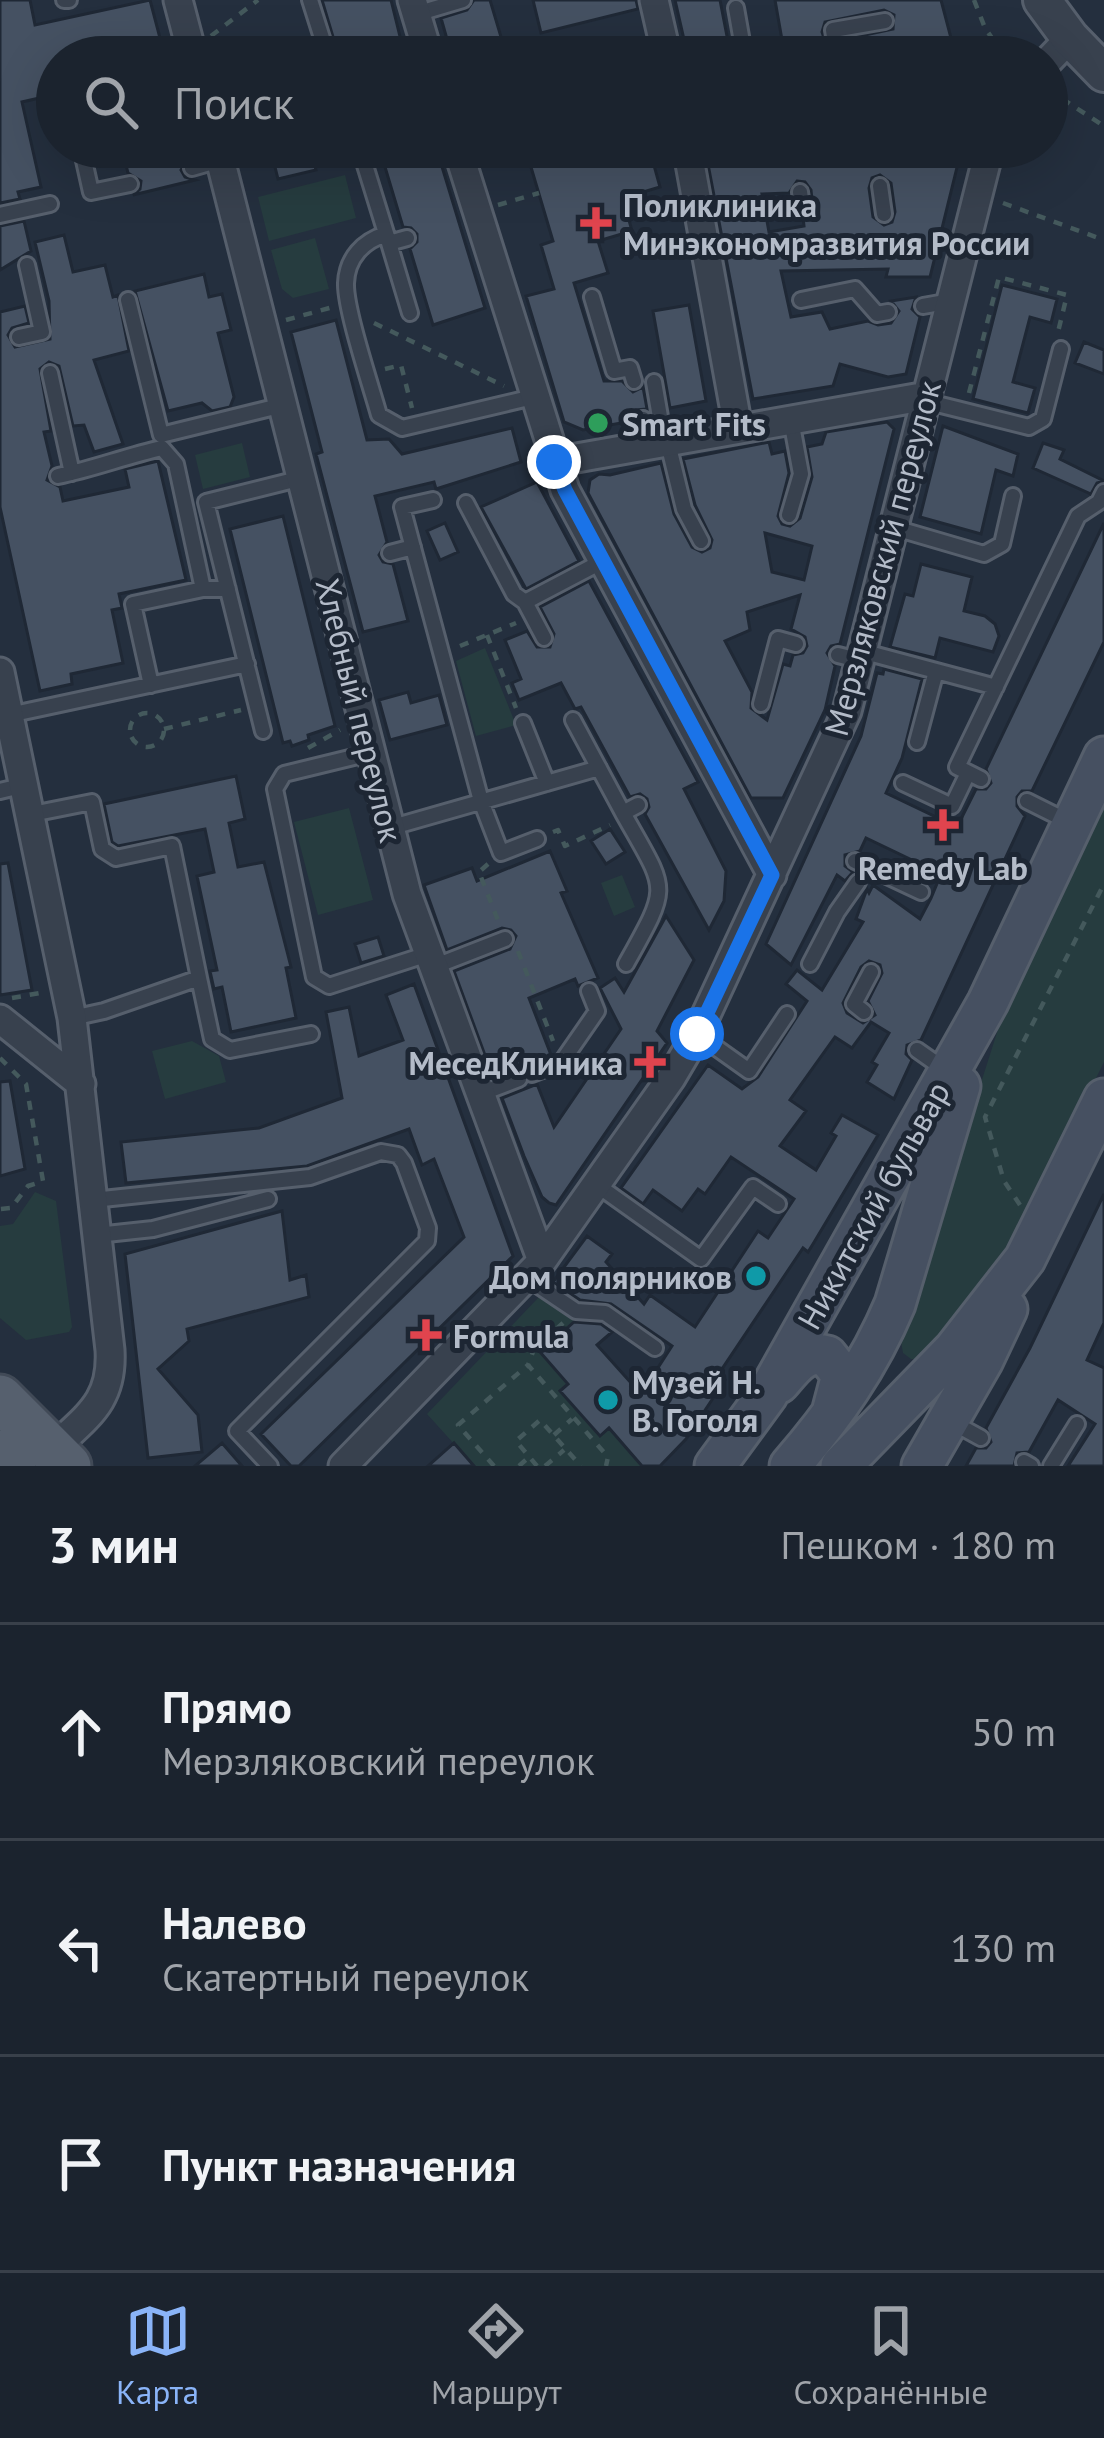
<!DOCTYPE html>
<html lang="ru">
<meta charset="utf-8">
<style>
:root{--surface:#1b232e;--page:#242b36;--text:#f1f3f6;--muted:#a0a4aa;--line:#39404a;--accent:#8ab4f8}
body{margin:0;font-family:"PT Sans",sans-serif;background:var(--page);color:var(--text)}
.stop{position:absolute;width:36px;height:36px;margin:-27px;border:9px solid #1a73e8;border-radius:50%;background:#fff}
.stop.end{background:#1a73e8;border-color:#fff;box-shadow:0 3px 12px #0008}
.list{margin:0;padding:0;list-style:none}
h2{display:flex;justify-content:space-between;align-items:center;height:156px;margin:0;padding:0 48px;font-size:51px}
h2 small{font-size:39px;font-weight:400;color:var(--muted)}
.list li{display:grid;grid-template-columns:78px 1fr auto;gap:36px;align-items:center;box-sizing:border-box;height:216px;padding:0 48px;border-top:3px solid var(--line)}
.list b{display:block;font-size:45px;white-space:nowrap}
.list p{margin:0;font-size:39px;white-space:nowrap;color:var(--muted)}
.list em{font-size:39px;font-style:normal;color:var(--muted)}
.icon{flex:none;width:66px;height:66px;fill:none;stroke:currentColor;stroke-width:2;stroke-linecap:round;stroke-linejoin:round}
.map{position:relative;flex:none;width:1104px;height:1466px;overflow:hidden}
.search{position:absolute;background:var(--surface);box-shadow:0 12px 48px #0002;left:36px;right:36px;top:36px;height:132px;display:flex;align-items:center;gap:30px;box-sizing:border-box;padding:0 42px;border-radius:66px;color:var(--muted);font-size:45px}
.sheet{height:804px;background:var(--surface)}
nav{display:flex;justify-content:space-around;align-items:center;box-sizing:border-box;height:168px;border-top:3px solid var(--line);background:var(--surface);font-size:33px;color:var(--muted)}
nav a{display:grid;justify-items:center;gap:6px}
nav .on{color:var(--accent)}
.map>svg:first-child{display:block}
.green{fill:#263c3f}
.building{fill:#455162;stroke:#1f2835;stroke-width:3;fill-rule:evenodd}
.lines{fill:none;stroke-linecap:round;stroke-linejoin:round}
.service-casing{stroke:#565f6c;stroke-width:20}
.minor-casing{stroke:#565f6c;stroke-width:33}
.tertiary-casing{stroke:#565f6c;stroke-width:42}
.secondary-casing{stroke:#565f6c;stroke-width:45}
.primary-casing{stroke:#414a57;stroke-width:51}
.path{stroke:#44595c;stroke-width:4.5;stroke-dasharray:9 9;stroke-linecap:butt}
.service{stroke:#38414e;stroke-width:14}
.minor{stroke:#38414e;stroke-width:27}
.tertiary{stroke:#38414e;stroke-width:36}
.secondary{stroke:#465061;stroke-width:39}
.primary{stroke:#56606e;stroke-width:45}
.route{stroke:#1a73e8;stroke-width:15}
.health-dot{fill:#e0444e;stroke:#1d2633;stroke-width:4.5}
.leisure-dot{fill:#2e9e5b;stroke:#1d2633;stroke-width:4.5}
.culture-dot{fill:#0f9aa8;stroke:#1d2633;stroke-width:4.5}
.labels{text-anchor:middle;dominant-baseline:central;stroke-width:10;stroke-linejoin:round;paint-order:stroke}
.poi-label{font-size:33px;font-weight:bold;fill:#b4bcc9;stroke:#1d2633;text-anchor:start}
.street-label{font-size:33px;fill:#b4bcc9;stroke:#1d2633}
</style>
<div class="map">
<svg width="1104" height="1466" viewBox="0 0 1104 1466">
<rect width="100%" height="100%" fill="#242f3e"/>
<path class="green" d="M345,175L356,218L269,241L258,197Z
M315,238L329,289L293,298L282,289L271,250Z
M242,443L250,477L203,489L195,455Z
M485,648L516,725L476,736L456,661Z
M1104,795V1062L999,1272L922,1360L911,1359L903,1353L900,1336L1010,992Z
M349,808L373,900L318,915L294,822Z
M622,875L635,907L614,916L601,883Z
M192,1041L219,1056L226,1082L165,1099L152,1051Z
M35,1192L56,1201L72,1327L69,1332L26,1340L0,1318V1226L13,1224Z
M539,1297L575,1321L541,1352L568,1384L561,1392L600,1435L609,1428L642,1466H474L427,1414Z"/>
<path class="building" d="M0,0H30L35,25L150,0L165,57H57V94L22,102L41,187L18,192L20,199L0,203Z
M322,0H391L405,57H339Z
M474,0H490L507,57H452L441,18L467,10Z
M533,0H636L638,9L541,33Z
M675,0H720L731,57H688Z
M775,0H941L956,57H843L847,51L846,39L893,29L894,15L884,10L825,22L822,32L830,57H785Z
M146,147H187L189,157L181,170L185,177L195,180L133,195L140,189L141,181L128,173L123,153Z
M270,147H310L316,170L278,179Z
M379,147H436L485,308L433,325L410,249L417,242V234L411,228L403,227Z
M525,147H649L660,187L623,198L632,231L598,241L608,273L574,283L604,381H622L633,392L643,387L647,409L636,410L632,421L583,430L564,422L526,296L554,289L541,245L553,241Z
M754,147H962L930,277H886L888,269L781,271L791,317L822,312L830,329L868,321L878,325L891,323L899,311L891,301L916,297L912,309L920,317L906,374L888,377L840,364L833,386L753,399L707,159L717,151ZM880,175L891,183L895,212L892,222L884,225L873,217L869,188L872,178ZM797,181L805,182L811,190L813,209L803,217L804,226L769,232L762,194L789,193Z
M24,221L31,251L0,270V226Z
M64,235L73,272L105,265L113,297L118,295L129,351L94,360L123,444L94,452L84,425L73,426L59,366L49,362L40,369L51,431L44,432L52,466L47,480L60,487L63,501L129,487L125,469L158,461L186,580L119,594L122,608L112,610L123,663L71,674L72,684L40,691L0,507V312L25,306L29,323L12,328L8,335L15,347L50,339L49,301L35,242Z
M204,274L209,297L222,294L231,330L218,333L234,397L230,407L212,411L202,403L168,411L135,291Z
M1002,285L1057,299L1051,323L1030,317L1013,382L1035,388L1028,413L973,399Z
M689,305L706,401L670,408L653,311Z
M336,320L367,440L389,439L402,454L512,428L521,462L436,489L434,482L375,496L387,542L379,555L383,562L393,564L408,621L363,632L316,454L322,452L291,332Z
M1084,342L1104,350V374L1075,363Z
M887,422L894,429L840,644L831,646L827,653L835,666L825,710L783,798H751L588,493L590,480L599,474L610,475L661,463L674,514L692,547L702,552L710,548L712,540L695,505L683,459L769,442L772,454L785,451L789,473L778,516L782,524L790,526L800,518L812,477L807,447L822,444L826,432ZM765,533L812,546L804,580L772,572ZM800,595L791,629L805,637L807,646L803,653L793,655L790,666L783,664L767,720L751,708L752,692L725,641L750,630L747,612Z
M943,426L1018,454L1013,476L996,470L981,534L920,517Z
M1043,443L1064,450L1060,459L1104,481L1097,483L1091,494L1033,468Z
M537,482L579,561L526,589L481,507Z
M283,516L335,726L308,735L309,740L292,746L290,741L283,743L230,529Z
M445,523L458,552L440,560L427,531Z
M1104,523V642L1032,791H1022L1017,797V806L1025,816L921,1040L907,1045L906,1054L912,1060L894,1099L867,1082L877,1065L872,1062L889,1033L871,1022L852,1048L835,1037L790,1100L806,1111L780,1146L816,1170L836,1136L831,1133L842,1115L878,1135L813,1244L808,1252L803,1248L718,1375L725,1380L686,1439L660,1466H642L609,1428L600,1436L560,1391L568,1384L540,1352L574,1322L601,1324L612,1332L597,1345L641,1394L672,1346L611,1304L580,1300L553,1282L587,1236L612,1254L606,1262L644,1304L650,1295L695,1327L758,1231L768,1238L794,1199L731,1157L705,1194L698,1189L682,1211L653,1190L643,1204L621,1188L708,1065L742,1089L758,1077L807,1001L786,984L797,970L822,990L863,922L856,919L867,889L869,893L873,885L920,919L931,898L941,874L866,838L860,851L845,855V866L853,872L845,881L837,875L791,965L766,944L861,736L877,673L883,674L884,669L922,679L902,758L886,793L957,827L976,789H986L991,783L986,769ZM869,961L880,965L882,973L868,1001L875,1015L863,1023L847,1013L843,1003L861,967Z
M921,564L972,577L964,611L985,616L995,624L999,636L993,652L940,638L935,658L890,647L905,594L913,596Z
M589,581L698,782L684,789L726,871L724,901L709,930L645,814L649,807L647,799L640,794L630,797L581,707L575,709L561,683L519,700L512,683L521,679L505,640L527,631L537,647H550L554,634L540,607Z
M408,692L411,703L439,695L447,725L390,740L379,700Z
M236,776L245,819L229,823L238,867L264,862L291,967L286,968L296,1018L231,1032L222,987L214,989L210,971L217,970L197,876L214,872L205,829L118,846L112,842L104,804Z
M610,829L625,852L606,864L591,841Z
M550,851L567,891L561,893L598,978L578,986L575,979L529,998L551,1055L493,1077L454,971L510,949L516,936L511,930L502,928L447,950L424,885L472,868L477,881Z
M8,863L32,990L0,995V864Z
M666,916L694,960L657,1031L667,1043L556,1205L549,1203L542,1197L524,1156L502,1098L537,1084L554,1127L621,1029L600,988L615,978L624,992Z
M378,937L384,956L361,963L355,944Z
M414,984L513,1256L299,1466H291L261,1434L464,1237L434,1159L422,1165L409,1129L307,1166L126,1183L121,1142L259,1128L342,1098L326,1012L349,1007L359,1056L403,1040L386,995Z
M10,1081L25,1169L0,1176V1082Z
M1104,1194V1323L1087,1360L1104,1368V1466H1068L1095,1424L1058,1400L1029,1452L1017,1453L1014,1466H966L976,1448H986L991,1442L986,1428L1030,1348Z
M282,1211L290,1280L306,1275L309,1297L187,1329L189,1341L158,1369L198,1415L202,1452L148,1458L125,1254Z
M222,1443L242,1466H195Z
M454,1443L474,1466H428Z"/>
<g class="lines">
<g class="service-casing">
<path id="service" d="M64,0H69
M310,0L328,57
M736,8L744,53
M416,14L463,0
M836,48L833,30L885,21
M640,57L665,47
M81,147L91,192L130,184
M335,157L360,149L389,243L407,238
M192,168L220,160
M880,186L884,214
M775,208L802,206L800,192
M0,215L50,204
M386,234C363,241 347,258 346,283C345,309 371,386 379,415L402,428L533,397
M389,243L410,313
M592,297L614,371L630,368L634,381
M128,300L161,435L283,405
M801,300L855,289L877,314L888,312
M923,306L951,301
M19,337L42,332L27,265
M50,373L72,473
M654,382L664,440
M925,401L1029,427L1043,419L1061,349
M643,419L649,443
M667,439L684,509L701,541
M58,476C93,469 126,456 162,448L176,464L203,589
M433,500L402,507L481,801L501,853L537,839
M466,503L514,594L525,602
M789,515L801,474L791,420
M895,528L984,554L1002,544L1013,496
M390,553L413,547
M544,638L525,602L603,561
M865,652L996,687
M838,655L862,661
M151,685L133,604L203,589H228
M761,704L778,639L796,644
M9,715L247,664
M573,720L623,813L638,805
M523,723L547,783
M263,731L206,502L302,478
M917,742L936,671
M370,753L284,774L275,789L314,977L329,986L428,954
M981,779L957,767L1078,516L1099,502L1104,492
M903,783L952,806L968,773
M0,791L25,785
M1027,801L1071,823
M623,813C668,893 671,883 626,964
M32,814L92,802L102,849L116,858L172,846L199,978L104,1011L72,1018
M389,828L599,768
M855,861L921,892
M810,964L837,912L858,882
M433,967L505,939
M199,978L212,1039L230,1050L311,1034
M864,1012L854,1004L871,972
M697,1034L749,1071L787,1014
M917,1050L944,1069
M532,1074L561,1063L597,1011L589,991
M480,1094L519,1079
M597,1185L701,1259L753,1187L778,1204
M93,1200L310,1177L381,1152L398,1155L404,1163L428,1228L427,1241L237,1431L270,1466
M97,1235L153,1229L268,1199
M527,1278L576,1311L605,1313L655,1348
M950,1421L981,1438
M1024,1462L1031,1466
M1051,1466L1077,1424"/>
</g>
<g class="minor-casing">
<path id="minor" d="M178,0L193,57
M412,0L429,57
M654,0L667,57
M1047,62L1070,38
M217,147L407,894L542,1261
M457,147L565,490L772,875
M687,147L738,428
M554,462L927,396
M0,672L72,1018L110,1350C113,1402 87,1416 52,1450
M0,1019L81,1084
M343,1466L542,1261L671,1078L697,1034L847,711L990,147"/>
</g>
<g class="tertiary-casing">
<path id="tertiary" d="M1042,0L1070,38L1104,73"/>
</g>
<g class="secondary-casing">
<path id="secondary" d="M779,1383C793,1367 804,1349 827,1356L842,1375L833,1409
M715,1466L767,1395L988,1002L1104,757
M790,1466C834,1415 869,1366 895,1304L960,1086
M841,1466L954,1350L1025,1259L1104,1099
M922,1466L983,1360L1007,1309"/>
</g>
<g class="primary-casing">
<path id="primary" d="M0,1398L68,1466
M0,1453L13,1466"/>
</g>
<path class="path" d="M974,0L985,28L1005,57
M211,36L258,0
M1047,89L1104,126
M1003,203L1104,240
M498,205L539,193
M286,320L333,307
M374,323L504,386
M385,369L401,365L412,408
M969,393L999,277L1067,295L1058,332
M487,635L516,708
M460,646L516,623
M130 730a17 17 0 1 1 34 0a17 17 0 1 1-34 0Z
M164,729L241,710
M308,748L340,730
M553,832L558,830L565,846L610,825
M488,864L479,872L499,923
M518,951L553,1041
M12,998L40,993
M0,1058L26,1084L43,1181L28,1186L11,1208L0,1209
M1020,1205L1004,1181L985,1117L1104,884
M563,1323L534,1349L528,1365L608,1457L606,1466
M554,1435L572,1419
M494,1466L458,1425L528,1365
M519,1466L529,1457
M537,1466L516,1441L540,1420L581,1466
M545,1466L564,1450"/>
<use href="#service" class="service"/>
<use href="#minor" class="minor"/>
<use href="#tertiary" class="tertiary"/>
<use href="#secondary" class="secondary"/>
<use href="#primary" class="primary"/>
</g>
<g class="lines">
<path class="route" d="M554,462L565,490L772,875L697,1034"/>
</g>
<g class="health-dot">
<path d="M590 205h12v12h12v12h-12v12h-12v-12h-12v-12h12z"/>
<path d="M937 807h12v12h12v12h-12v12h-12v-12h-12v-12h12z"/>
<path d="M644 1044h12v12h12v12h-12v12h-12v-12h-12v-12h12z"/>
<path d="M420 1317h12v12h12v12h-12v12h-12v-12h-12v-12h12z"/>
</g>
<circle class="leisure-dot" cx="598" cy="423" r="12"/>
<g class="culture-dot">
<circle cx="756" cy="1276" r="12"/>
<circle cx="608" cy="1400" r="12"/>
</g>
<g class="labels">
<g class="poi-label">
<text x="623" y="204">Поликлиника<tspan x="623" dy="38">Минэкономразвития России</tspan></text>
<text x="622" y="423">Smart Fits</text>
<text x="943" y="867" text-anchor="middle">Remedy Lab</text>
<text x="623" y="1062" text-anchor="end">МеседКлиника</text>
<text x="732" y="1276" text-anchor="end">Дом полярников</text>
<text x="453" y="1335">Formula</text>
<text x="632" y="1381">Музей Н.<tspan x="632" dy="38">В. Гоголя</tspan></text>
</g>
<g class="street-label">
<text transform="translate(882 558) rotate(-75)">Мерзляковский переулок</text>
<text transform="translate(360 710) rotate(76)">Хлебный переулок</text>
<text transform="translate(873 1205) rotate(-61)">Никитский бульвар</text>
</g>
</g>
</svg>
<div class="stop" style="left:697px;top:1034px"></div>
<div class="stop end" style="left:554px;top:462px"></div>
<div class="search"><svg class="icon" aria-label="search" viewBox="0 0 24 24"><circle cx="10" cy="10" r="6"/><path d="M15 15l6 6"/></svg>Поиск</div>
</div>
<section class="sheet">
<h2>3 мин<small>Пешком · 180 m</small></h2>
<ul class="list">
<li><svg class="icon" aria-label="ahead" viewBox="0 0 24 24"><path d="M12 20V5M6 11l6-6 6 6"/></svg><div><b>Прямо</b><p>Мерзляковский переулок</p></div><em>50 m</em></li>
<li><svg class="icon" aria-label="left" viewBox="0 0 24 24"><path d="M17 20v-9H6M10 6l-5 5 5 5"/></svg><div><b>Налево</b><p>Скатертный переулок</p></div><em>130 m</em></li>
<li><svg class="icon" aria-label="arrive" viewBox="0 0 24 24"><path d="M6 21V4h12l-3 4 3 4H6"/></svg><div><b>Пункт назначения</b></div></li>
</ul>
</section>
<nav>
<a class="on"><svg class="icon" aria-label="map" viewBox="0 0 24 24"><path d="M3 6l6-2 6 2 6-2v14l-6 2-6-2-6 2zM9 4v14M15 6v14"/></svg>Карта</a>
<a><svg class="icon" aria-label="directions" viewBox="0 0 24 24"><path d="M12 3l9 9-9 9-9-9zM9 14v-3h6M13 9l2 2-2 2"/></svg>Маршрут</a>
<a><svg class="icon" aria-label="saved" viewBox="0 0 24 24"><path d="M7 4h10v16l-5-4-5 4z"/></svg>Сохранённые</a>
</nav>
